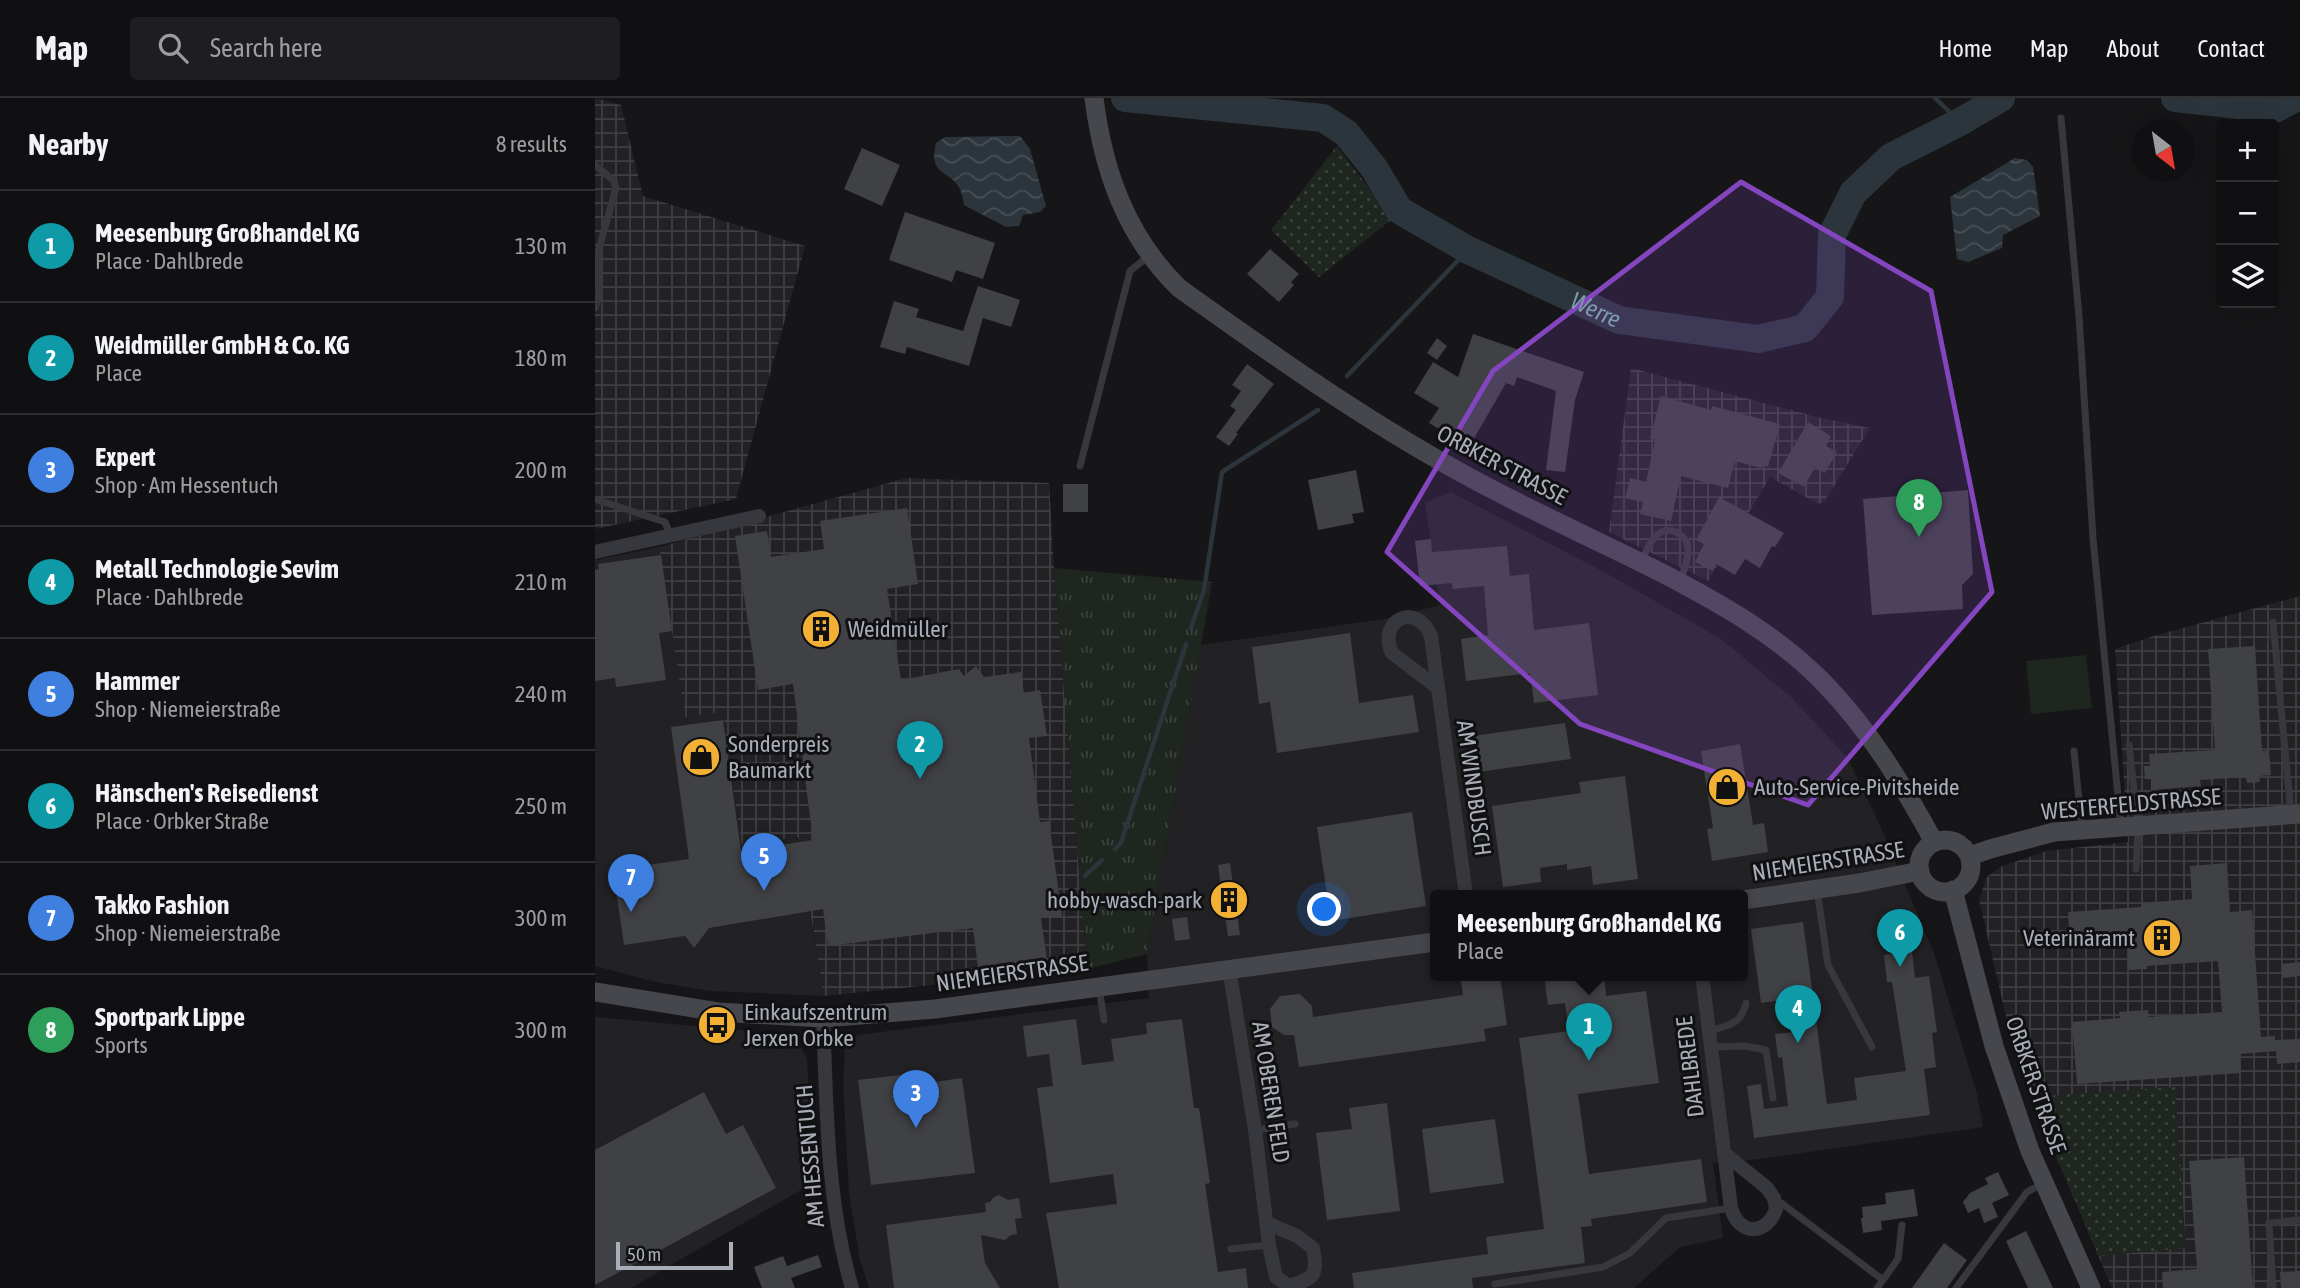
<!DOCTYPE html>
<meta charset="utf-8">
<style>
:root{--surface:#101012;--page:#1e1e20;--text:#f1f3f6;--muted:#9c9d9f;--line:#303032;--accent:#f2b134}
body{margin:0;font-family:"Asap Condensed",sans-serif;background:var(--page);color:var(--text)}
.controls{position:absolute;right:21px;top:21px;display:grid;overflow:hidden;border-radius:7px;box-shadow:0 7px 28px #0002}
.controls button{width:63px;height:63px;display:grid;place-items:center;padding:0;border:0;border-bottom:2px solid var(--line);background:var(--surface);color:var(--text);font:35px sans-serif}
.compass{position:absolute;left:1537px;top:21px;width:63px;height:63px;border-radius:50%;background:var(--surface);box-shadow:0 7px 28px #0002;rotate:149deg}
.scale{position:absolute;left:21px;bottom:18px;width:117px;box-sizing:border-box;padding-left:7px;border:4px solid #a8adb8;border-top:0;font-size:19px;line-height:24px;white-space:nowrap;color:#a8adb8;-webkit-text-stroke:5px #111113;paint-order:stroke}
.you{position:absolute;left:730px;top:812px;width:24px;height:24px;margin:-18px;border:5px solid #fff;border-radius:50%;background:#1a73e8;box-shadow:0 0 0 10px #1a73e833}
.badge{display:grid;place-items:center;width:46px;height:46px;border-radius:50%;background:var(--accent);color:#fff;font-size:23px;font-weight:700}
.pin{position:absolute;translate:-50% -58px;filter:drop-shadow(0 2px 4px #0008)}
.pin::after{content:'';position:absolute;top:37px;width:24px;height:21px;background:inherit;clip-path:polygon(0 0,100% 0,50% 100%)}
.popup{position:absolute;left:835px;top:792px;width:318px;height:91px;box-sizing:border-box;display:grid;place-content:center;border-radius:7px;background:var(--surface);filter:drop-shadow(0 2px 5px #0005);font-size:23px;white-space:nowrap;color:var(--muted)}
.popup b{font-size:26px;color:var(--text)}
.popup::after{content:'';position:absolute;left:50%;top:100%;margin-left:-14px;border:14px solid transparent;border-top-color:var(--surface)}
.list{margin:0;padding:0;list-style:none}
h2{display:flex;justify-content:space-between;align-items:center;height:91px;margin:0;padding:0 28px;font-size:30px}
h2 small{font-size:23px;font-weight:400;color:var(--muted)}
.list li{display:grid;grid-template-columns:46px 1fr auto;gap:21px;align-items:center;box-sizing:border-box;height:112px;padding:0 28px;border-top:2px solid var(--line)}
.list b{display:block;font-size:26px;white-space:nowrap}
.list p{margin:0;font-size:23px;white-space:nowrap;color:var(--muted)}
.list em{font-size:23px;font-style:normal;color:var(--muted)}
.icon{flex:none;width:38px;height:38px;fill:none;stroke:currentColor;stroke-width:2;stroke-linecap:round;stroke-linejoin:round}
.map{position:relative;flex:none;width:1705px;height:1190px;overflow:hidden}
header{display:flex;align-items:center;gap:42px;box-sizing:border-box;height:98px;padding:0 35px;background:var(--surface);border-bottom:2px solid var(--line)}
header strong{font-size:33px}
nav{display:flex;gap:38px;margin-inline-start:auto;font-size:24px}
.search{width:490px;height:63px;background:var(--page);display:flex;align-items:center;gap:18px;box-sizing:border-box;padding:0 24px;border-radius:7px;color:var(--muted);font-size:26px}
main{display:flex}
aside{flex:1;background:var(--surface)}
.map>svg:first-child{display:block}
.built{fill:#222225;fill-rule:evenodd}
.industrial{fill:url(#industrial-grid)}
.grass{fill:url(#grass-dots)}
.park{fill:url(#park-tufts)}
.pitch{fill:#1e261f}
.water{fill:url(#water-waves)}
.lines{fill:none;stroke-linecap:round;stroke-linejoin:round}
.stream{stroke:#2c353c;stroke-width:4.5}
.river{stroke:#2c353c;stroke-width:28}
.building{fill:#404145}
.lane{stroke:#37383d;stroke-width:7}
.street{stroke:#37383d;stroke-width:14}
.secondary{stroke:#45474d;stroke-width:19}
.marked{fill:#8446be;fill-opacity:0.2;stroke:#8446be;stroke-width:5;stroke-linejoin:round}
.labels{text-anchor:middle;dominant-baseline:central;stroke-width:6;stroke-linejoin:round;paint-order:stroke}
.street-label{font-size:23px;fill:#a8adb8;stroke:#111113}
.poi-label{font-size:23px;fill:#a8adb8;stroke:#111113;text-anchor:start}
.water-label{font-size:24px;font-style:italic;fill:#7f9bb3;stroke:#111113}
</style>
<header>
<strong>Map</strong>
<div class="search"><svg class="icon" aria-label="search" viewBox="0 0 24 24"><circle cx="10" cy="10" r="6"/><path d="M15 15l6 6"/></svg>Search here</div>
<nav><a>Home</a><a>Map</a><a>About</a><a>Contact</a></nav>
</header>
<main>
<aside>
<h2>Nearby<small>8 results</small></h2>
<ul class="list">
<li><span class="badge" style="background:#0f9aa8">1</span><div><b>Meesenburg Großhandel KG</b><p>Place · Dahlbrede</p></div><em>130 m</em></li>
<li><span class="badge" style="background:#0f9aa8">2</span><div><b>Weidmüller GmbH &amp; Co. KG</b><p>Place</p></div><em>180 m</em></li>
<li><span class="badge" style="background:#3f7fe0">3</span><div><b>Expert</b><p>Shop · Am Hessentuch</p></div><em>200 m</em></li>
<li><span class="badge" style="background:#0f9aa8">4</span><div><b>Metall Technologie Sevim</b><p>Place · Dahlbrede</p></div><em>210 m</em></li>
<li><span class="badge" style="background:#3f7fe0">5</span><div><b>Hammer</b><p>Shop · Niemeierstraße</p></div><em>240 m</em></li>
<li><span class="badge" style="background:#0f9aa8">6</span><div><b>Hänschen's Reisedienst</b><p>Place · Orbker Straße</p></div><em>250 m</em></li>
<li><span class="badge" style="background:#3f7fe0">7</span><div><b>Takko Fashion</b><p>Shop · Niemeierstraße</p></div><em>300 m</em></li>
<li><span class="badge" style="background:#2e9e5b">8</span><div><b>Sportpark Lippe</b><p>Sports</p></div><em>300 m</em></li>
</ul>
</aside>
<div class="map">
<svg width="1705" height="1190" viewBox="0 0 1705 1190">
<defs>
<pattern id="industrial-grid" width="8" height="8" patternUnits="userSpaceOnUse" patternTransform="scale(1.75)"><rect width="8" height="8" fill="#222225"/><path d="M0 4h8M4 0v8" fill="none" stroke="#3f3f43"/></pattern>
<pattern id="grass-dots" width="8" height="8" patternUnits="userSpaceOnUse" patternTransform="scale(1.75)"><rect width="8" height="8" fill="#1e261f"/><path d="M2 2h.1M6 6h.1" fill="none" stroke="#3c433d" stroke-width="1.8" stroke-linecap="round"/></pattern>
<pattern id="park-tufts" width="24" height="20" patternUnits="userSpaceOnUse" patternTransform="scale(1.75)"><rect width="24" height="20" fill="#1e261f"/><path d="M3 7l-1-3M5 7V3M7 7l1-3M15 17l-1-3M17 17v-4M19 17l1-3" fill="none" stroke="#3c433d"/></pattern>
<pattern id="water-waves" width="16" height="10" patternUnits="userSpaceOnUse" patternTransform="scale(1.75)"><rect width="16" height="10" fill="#2c353c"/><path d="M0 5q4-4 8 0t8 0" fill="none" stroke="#485056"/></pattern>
</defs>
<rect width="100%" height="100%" fill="#161618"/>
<path class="built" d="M856,394L1011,475L1126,541L1196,599L1252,659L1284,725L1340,858L1382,996L1388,1029L1165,1061L1118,1065L1128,1140L1085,1149L1039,1190H274L265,1162L254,1095L248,985L250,950L262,937L554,900L552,856L606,547L789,521L845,507L830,404ZM840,797H1148V877H840Z
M64,449L90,618L127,613L147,748L202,739L229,898L115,893L61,884L0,868V462Z
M0,919L187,936L201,942L212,960L218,1085L36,1190H0Z"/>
<path class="industrial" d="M0,0L26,7L48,98L210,148L141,401L0,431Z
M1036,270L1226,320L1275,330L1229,404L1223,406L1175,379L1113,483L1014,434Z
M311,380L454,385L459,470L492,871L229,898L203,739L147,748L127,614L90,619L64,449Z
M1705,498V1190H1517L1436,999L1413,927L1384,802L1391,780L1405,769L1451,753L1533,744L1520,551L1562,537Z"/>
<path class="grass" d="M742,48L797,121L724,179L676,132Z
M1580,989L1591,1150L1504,1158L1436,999Z"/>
<path class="park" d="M459,470L617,484L552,856L492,871Z"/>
<path class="pitch" d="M1491,557L1497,610L1436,616L1431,563Z"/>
<path class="water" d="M425,38L435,51L451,108L445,114L428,117L424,128L411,129L369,107C368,102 367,95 365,91C354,70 333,79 341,45L350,39Z
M1420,60L1432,62L1438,69L1445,118L1408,137L1407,150L1373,164L1362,161L1355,99Z"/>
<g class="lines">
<path class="stream" d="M1340,0L1365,24
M752,278L873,152
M596,530L609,492L627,374L723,312
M520,751L526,745L591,546
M490,778L507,762"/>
<g class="river">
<path id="s1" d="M530,0L728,20L751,35L779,70L804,112L873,152L1024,222L1163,241L1210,230L1235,199L1237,137L1258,95L1296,59L1365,24L1406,0"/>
<path d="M1580,0L1680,11L1700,0"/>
</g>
</g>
<path class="building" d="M267,50L305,67L287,108L249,91Z
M310,114L400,145L388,181L361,172L357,184L294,162Z
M675,151L704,176L696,184L699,187L684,204L652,176Z
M383,188L425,202L416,229L388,220L374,268L312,249L310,256L285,249L299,203L324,211L321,219L368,233Z
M878,236L989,274L980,302L970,374L951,372L961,293L922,279L919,288L911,285L874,349L834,325L844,310L819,295L838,264L863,279Z
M842,240L852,248L842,262L832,255Z
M652,266L679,286L641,335L643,336L634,348L621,339L641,312L635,308L646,293L637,287Z
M1066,298L1116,312L1117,308L1185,326L1173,369L1169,367L1166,370L1140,363L1133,390L1086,378L1076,423L1045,416L1048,404L1030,400L1035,380L1051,384L1060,342L1055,340Z
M1213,324L1236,338L1231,348L1242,354L1230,375L1220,369L1209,389L1183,375Z
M761,372L769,414L757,416L759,425L723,432L713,382Z
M468,386H493V414H468Z
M1373,392L1378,476L1367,487L1368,511L1277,517L1268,401Z
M1124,399L1189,435L1180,449L1177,448L1165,470L1150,461L1140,477L1121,466L1118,473L1100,464L1109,446L1101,442Z
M312,410L323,486L292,491L306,582L364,571L369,578L381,568L389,579L426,574L429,595L445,592L452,638L434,640L445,724L454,723L467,818L446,820L452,861L383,870L378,830L233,848L228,811L114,830L99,850L90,838L29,847L18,772L94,761L76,629L128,622L146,753L218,742L198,586L163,592L140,438L172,433L176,459L229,451L225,423Z
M836,441L837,454L912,448L915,478L934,476L939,532L994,525L1003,597L939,605L935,575L871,583L866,541L893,537L889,488L858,491L857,485L825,488L820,443Z
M66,457L77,533L64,535L71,582L21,589L20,580L0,583V472L4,471L3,466Z
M755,535L764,605L818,597L824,634L682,655L675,604L664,606L657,549Z
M1660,548L1667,653L1674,652L1676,677L1664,678L1665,684L1652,685L1651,679L1605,682L1606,688L1556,692V681H1550L1549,668H1555L1554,656L1620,652L1613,551Z
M970,625L976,661L883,674L878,638Z
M1145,646L1158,727L1169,725L1173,754L1117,763L1112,731L1118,730L1106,653Z
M1030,678L1043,781L998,787L996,768L972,772V766L945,770L946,784L908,789L897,708L986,695L984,684Z
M817,714L831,808L736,823L722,729Z
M635,765L645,837L633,838L623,767Z
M1632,765L1635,814L1657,812L1666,939L1680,938V942L1705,941V964L1682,966L1681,953L1645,956L1646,975L1482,986L1477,924L1525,920L1524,914L1553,912L1554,919L1627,914L1623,863L1552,868V871L1534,872L1532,847L1475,851L1473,814L1546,809V805L1597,801L1595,768Z
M592,819L595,841L580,843L577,821Z
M1208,824L1218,898L1166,905L1156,831Z
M1317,853L1320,880L1334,878L1342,934L1337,935L1341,969L1329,971L1335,1017L1159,1040L1152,988L1166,986L1169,1011L1193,1008L1187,959L1183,960L1180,936L1208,933L1207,923L1221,921L1232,1006L1262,1002L1259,980L1311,973L1297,884H1292L1289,857Z
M1705,864V878L1688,880L1687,866Z
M865,877H905L912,927L889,931L891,943L704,969L699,937H689L677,929L675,911L685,898L705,896L717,908L718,919L868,897Z
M949,877H1009L1011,898L1051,893L1064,985L983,996L994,1076L1106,1061L1112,1104L996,1121L997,1128L986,1129L990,1165L877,1180L878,1190H759L757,1175L893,1156L891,1139L949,1131L924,940L974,933L970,905L953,907Z
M481,921L487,967L519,963L516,941L552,936L551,925L587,921L599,1010H604L615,1085L610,1086L623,1174L651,1170L653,1190H464L451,1115L522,1106L518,1076L455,1085L442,990L458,988L454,956L432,959L428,928Z
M331,974L333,985L367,980L380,1075L276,1087L263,982Z
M109,994L131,1036L148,1027L181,1090L0,1187V1052Z
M792,1005L805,1113L732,1122L721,1035L757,1031L754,1010Z
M900,1021L909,1085L835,1095L827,1031Z
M1649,1059L1658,1190H1568L1567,1174L1602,1171L1594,1063Z
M1403,1074L1414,1097L1397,1105L1403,1119L1389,1125L1384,1110L1373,1115L1368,1104L1375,1095L1393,1086L1390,1080Z
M1319,1091L1323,1118L1286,1123L1287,1132L1268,1135L1266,1120H1268L1267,1109L1291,1106L1290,1095Z
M404,1097L413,1102L424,1100L427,1120L420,1121L422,1136L416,1137L410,1142L386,1137L390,1165L405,1190H299L291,1127L391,1114L390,1105L395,1104L399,1099Z
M1431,1133L1450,1173L1458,1190H1433L1411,1143Z
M1349,1145L1372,1162L1352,1190H1317Z
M223,1157L227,1169L196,1180L200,1190H167L159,1169L188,1158L192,1168Z
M1705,1173V1190H1686L1685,1174Z"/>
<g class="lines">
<path class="lane" d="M1466,20L1484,218L1498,440L1526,729
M0,67L19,83L21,90L2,158L4,197L0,210
M485,368L535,173L555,157
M0,401L70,424L76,438
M1047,462C1051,454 1054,444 1061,438C1073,426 1092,435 1093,451C1094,462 1088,474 1085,484
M1678,524L1696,716
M1534,647L1543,728L1541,771
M1479,653L1487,731
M1222,792L1233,867L1277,949
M504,889L509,922
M1114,933C1134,927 1146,927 1151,905
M1116,949L1150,948L1171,952L1178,1000
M661,1032L700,1026
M1181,1105H1186L1189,1107L1288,1182L1282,1190
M636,1151L674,1147
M1288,1182L1303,1161L1307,1127
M900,1186L1008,1169L1035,1155L1071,1120L1136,1110
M1361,1190L1432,1094L1449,1085
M1678,1190L1674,1125L1705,1122"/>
<path class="street" d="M0,454L164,418
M843,590L797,555C782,523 821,502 836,538L871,797
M634,870L660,1032L674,1147L681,1179L694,1188C720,1180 723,1178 718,1150L702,1138L672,1125
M1107,877C1117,955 1126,1032 1136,1110C1144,1138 1172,1138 1181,1111L1179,1100L1172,1090L1129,1055
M228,920C232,1010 231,1102 257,1190"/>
<path class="secondary" d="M499,0C508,72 531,138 584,190C675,255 765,319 863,373C931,411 1002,442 1071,477C1128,507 1183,538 1228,584C1274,631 1308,687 1339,744
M1324 768a26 26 0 1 1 52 0a26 26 0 1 1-52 0Z
M1375,758L1395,751L1459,734L1705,716
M1358,792L1399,948L1435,1053L1496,1190
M1148,802L1264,785L1325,773
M0,894L123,914L228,920L340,911L840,844"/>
</g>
<path class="marked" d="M1146,84L1336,193L1397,494L1213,707L985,626L792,454L898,273Z"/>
<defs>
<g id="building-disc" transform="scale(2.0125)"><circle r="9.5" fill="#f2b134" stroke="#111113"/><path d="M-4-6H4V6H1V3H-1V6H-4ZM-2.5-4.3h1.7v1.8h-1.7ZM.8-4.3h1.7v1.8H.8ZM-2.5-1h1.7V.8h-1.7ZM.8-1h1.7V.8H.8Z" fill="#111"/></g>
<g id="shop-disc" transform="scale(2.0125)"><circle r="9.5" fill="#f2b134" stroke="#111113"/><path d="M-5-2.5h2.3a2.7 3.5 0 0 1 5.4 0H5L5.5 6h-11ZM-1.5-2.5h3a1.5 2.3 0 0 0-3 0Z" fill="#111"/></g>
<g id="bus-disc" transform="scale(2.0125)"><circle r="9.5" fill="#f2b134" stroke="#111113"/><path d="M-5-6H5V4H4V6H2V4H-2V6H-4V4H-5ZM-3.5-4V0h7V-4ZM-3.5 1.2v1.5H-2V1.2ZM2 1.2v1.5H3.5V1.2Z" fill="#111"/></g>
</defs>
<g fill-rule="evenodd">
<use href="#building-disc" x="226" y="531"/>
<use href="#shop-disc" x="106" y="659"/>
<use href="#shop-disc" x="1132" y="689"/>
<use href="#building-disc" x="634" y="802"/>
<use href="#building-disc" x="1567" y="840"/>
<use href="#bus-disc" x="122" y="927"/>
</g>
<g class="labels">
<g class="street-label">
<text transform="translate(907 367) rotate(28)">ORBKER STRASSE</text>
<text transform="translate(879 690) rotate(82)">AM WINDBUSCH</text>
<text transform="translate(1536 706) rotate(-5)">WESTERFELDSTRASSE</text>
<text transform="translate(1233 763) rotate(-9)">NIEMEIERSTRASSE</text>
<text transform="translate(417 875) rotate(-8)">NIEMEIERSTRASSE</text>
<text transform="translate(1095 969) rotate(-97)">DAHLBREDE</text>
<text transform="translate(1441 987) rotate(71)">ORBKER STRASSE</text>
<text transform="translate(676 994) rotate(81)">AM OBEREN FELD</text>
<text transform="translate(215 1058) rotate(-95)">AM HESSENTUCH</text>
</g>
<g class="poi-label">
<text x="253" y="531">Weidmüller</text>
<text x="133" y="646">Sonderpreis<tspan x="133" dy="26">Baumarkt</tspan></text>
<text x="1159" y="689">Auto-Service-Pivitsheide</text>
<text x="607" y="802" text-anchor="end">hobby-wasch-park</text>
<text x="1540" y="840" text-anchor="end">Veterinäramt</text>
<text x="149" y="914">Einkaufszentrum<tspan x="149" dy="26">Jerxen Orbke</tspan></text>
</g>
<g class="water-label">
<text stroke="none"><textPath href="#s1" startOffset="541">Werre</textPath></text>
</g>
</g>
</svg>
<div class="controls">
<button>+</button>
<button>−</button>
<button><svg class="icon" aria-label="layers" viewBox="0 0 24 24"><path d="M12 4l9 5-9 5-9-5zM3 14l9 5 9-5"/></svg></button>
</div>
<svg class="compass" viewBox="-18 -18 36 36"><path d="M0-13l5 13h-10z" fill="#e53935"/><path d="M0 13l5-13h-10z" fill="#9c9d9f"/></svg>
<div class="scale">50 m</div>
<div class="you"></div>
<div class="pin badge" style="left:994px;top:963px;background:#0f9aa8">1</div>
<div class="popup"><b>Meesenburg Großhandel KG</b>Place</div>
<div class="pin badge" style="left:325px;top:681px;background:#0f9aa8">2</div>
<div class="pin badge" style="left:321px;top:1030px;background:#3f7fe0">3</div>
<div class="pin badge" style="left:1203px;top:945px;background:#0f9aa8">4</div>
<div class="pin badge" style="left:169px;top:793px;background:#3f7fe0">5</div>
<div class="pin badge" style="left:1305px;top:869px;background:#0f9aa8">6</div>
<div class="pin badge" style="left:36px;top:814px;background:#3f7fe0">7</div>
<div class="pin badge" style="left:1324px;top:439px;background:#2e9e5b">8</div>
</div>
</main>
